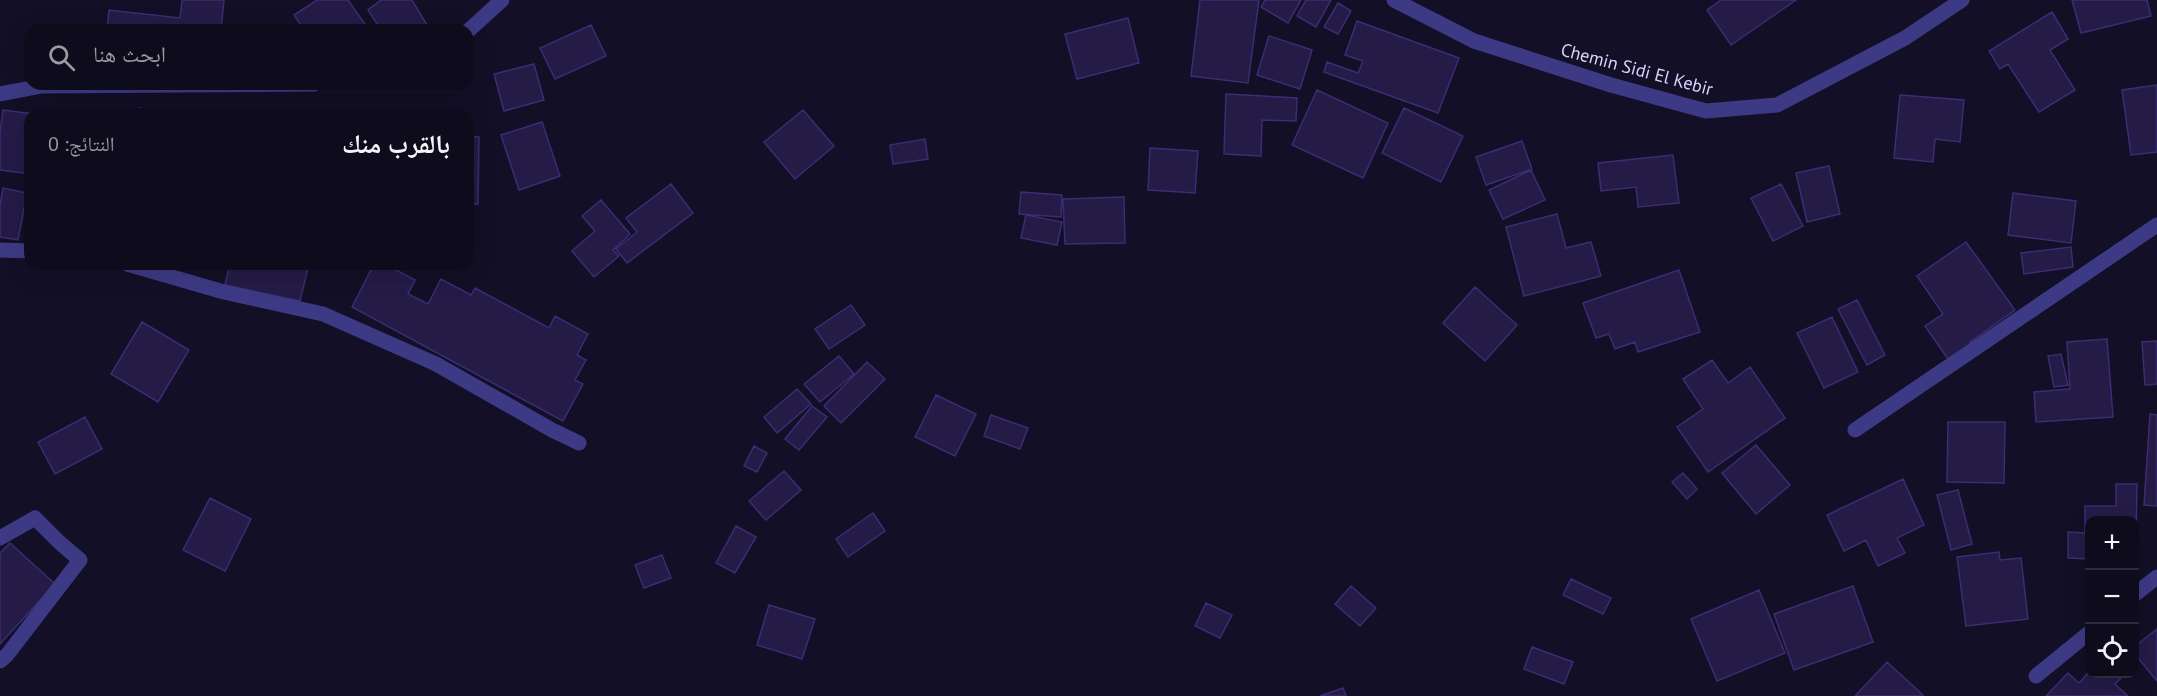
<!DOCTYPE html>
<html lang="ar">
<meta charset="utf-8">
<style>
:root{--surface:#0e0b1c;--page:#171425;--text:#f1f3f6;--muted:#9b9ba3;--line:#2e2b3b}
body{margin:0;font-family:"PT Sans","Noto Naskh Arabic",sans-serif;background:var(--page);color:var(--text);direction:rtl}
.controls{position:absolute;right:18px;bottom:18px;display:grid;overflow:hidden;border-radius:12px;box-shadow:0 6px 24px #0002}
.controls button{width:54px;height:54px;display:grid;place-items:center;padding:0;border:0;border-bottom:2px solid var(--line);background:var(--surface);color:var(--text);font:30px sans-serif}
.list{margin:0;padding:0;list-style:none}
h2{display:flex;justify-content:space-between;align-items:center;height:78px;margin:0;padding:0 24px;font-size:26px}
h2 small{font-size:20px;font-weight:400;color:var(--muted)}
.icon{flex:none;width:33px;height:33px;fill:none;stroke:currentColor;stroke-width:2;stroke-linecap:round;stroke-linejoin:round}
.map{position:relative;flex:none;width:2157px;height:696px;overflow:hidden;direction:ltr}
.search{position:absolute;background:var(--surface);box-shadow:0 6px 24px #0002;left:24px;top:24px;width:450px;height:66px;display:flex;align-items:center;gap:15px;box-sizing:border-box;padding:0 21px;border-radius:18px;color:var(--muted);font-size:22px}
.panel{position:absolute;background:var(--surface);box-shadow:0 6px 24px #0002;left:24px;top:108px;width:450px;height:162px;border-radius:18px;direction:rtl}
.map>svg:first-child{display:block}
.building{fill:#241b47;stroke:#3b2d73;stroke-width:1.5}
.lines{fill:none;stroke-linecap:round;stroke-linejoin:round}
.minor{stroke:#3d3a85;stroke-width:15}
.tertiary{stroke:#3d3a85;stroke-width:15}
.labels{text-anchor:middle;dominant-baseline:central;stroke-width:4.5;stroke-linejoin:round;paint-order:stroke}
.street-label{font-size:18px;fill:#d9d4ff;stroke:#130f26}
</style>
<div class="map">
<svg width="2157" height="696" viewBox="0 0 2157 696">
<rect width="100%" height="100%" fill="#130f26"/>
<path class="building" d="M182,0H224L221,30H107L109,10L180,18Z
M317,0H348L369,30H304L294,15Z
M381,0H412L430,30H381L368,10Z
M1200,0H1259L1248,83L1191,76Z
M1265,0H1301L1288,23L1261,7Z
M1306,0H1331L1316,27L1297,16Z
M1721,0H1796L1731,45L1707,10Z
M2072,0H2147L2151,16L2081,33Z
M1338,3L1351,11L1338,34L1324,27Z
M2052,12L2068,39L2050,50L2075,90L2039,112L2008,64L2000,69L1989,51Z
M1128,18L1139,63L1077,79L1065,34Z
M1357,21L1459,58L1438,113L1324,72L1327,62L1358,73L1363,61L1345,55Z
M591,25L606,56L555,79L540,48Z
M1269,36L1312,50L1300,89L1257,75Z
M534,64L544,100L504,111L494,74Z
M2157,85V152L2131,155L2122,90Z
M1317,90L1388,123L1363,178L1292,145Z
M1226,94L1297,98L1296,121L1262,120L1261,156L1224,154Z
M1900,95L1964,100L1960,142L1935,139L1933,162L1894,158Z
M139,108L168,114H138Z
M1404,108L1463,136L1441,182L1382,153Z
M3,110L34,114H30V174L0,170V132Z
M803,110L834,146L795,179L764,142Z
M542,122L560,176L519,190L501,135Z
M468,136L479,137L478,204H468Z
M925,139L928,159L893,164L890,145Z
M1522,141L1532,169L1486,185L1476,157Z
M1150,148L1198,151L1195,193L1148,190Z
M1673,155L1679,203L1638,207L1636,187L1601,191L1598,163Z
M1829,166L1840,214L1807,222L1796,173Z
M1531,170L1545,200L1503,219L1489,190Z
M671,184L693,213L627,263L616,249L637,232L626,218Z
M1781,184L1803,226L1773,241L1751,198Z
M3,188L27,193L18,240L0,237V205Z
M1021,192L1062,195L1061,217L1019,214Z
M2013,193L2076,201L2071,243L2008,235Z
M1124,197L1125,243L1065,244L1063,199Z
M601,200L630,234L613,250L619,256L594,277L572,251L595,231L582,216Z
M1557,214L1566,248L1591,242L1601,276L1524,296L1506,227Z
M1026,215L1062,222L1057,245L1021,238Z
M1966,242L2015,310L1970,342L1973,346L1950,362L1925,326L1943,314L1917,276Z
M2071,247L2073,267L2024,274L2021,253Z
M230,264H309L300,301L225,285Z
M374,264H385L415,280L408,294L428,304L441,279L471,295L475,288L549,328L555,316L588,334L577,355L586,360L575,380L583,384L563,421L352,307Z
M1679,270L1700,332L1638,352L1635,342L1615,349L1609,334L1596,338L1583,303Z
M1475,287L1517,325L1485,361L1443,323Z
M1857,300L1885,355L1867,365L1838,309Z
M851,305L865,325L829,349L815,329Z
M1832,317L1858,372L1824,388L1797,333Z
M142,322L189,350L158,402L111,374Z
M2107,339L2113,417L2036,422L2034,392L2070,389L2067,342Z
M2157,341V384L2145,385L2142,342Z
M2061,354L2068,385L2054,387L2048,356Z
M839,356L854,374L820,402L804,384Z
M1712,360L1728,383L1750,367L1785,418L1708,472L1677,427L1703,409L1683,379Z
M867,362L885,379L841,423L824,406Z
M797,389L811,404L777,433L764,417Z
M936,395L976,414L955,456L915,437Z
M812,406L827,417L799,450L785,439Z
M2150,414L2157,415V506L2144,505Z
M991,415L1028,428L1020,449L984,436Z
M85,417L102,449L55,474L38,442Z
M1948,422H2005L2004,483L1947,482Z
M1756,445L1790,485L1756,514L1722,473Z
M754,446L767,453L757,472L744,466Z
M784,471L801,490L766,520L749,501Z
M1683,473L1697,489L1687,499L1672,482Z
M1903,479L1924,525L1897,538L1905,553L1878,566L1866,540L1844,551L1827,515Z
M2116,484H2137L2136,540H2134V520H2090V559L2068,558V532L2085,533V506H2116Z
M1958,490L1972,544L1951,550L1937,495Z
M210,498L251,519L225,571L183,550Z
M873,513L885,531L848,557L836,539Z
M736,526L756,537L735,573L716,563Z
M10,543L55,584L0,644V553Z
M1999,552L2000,560L2021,558L2028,619L1966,626L1957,557Z
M662,555L671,578L644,588L635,565Z
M1571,579L1611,598L1603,614L1563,595Z
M1351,586L1376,608L1360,626L1335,604Z
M1853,586L1873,642L1794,670L1774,614Z
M1759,590L1785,653L1717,681L1691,619Z
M1206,603L1232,615L1220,638L1195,626Z
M769,605L815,619L802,659L757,645Z
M2157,629V681L2134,653V647Z
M1532,647L1573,662L1564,684L1524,669Z
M1887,662L1923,695L1922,696H1855Z
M2090,671V674H2125L2115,684L2128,696H2046L2068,673L2079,683Z
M1343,688L1346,696H1320Z"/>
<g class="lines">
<path class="minor" d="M0,250L30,251
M127,264L224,292L323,314L436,364L552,430L579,443
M1855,430L2157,225
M0,538L35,518L59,542L80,560L7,655L0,661
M2134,595L2157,577
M2036,676L2090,632"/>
<path class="tertiary" d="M1394,0L1474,41L1611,85L1706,111L1777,105L1905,38L1962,0
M468,31L502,0
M0,94L42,86L314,84"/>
</g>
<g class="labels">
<g class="street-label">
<text transform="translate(1637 69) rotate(15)">Chemin Sidi El Kebir</text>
</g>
</g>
</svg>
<div class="controls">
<button>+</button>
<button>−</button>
<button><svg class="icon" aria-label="locate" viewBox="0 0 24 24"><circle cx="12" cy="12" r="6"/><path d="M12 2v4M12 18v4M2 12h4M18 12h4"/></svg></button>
</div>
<div class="search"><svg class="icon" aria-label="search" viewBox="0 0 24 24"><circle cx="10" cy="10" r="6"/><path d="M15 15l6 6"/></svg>ابحث هنا</div>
<section class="panel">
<h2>بالقرب منك<small>النتائج: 0</small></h2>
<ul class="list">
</ul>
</section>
</div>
